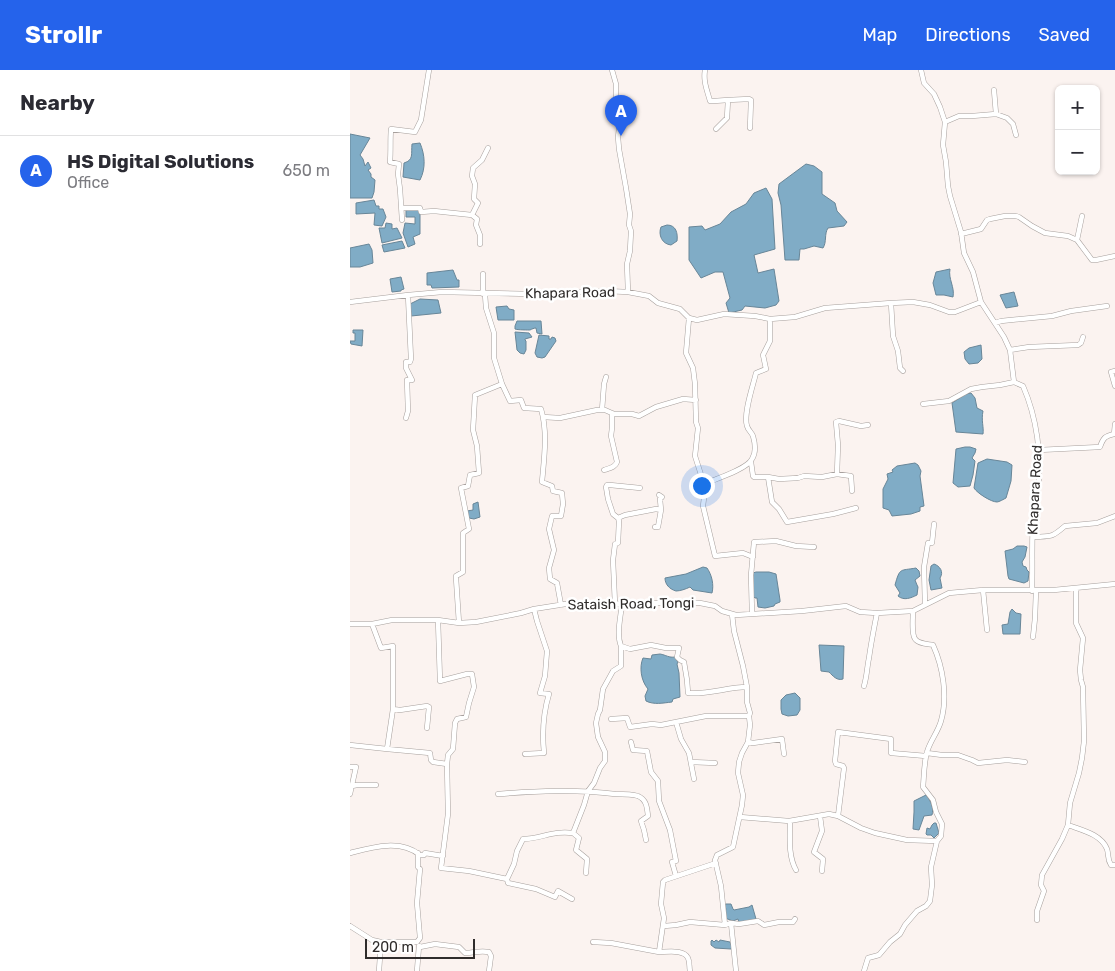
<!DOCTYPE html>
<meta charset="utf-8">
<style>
:root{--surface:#fff;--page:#f2f2f3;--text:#2b2b33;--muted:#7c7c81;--line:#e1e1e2;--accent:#2563eb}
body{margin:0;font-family:Rubik,sans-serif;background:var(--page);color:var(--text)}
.controls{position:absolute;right:15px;top:15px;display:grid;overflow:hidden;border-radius:8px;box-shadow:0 1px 4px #0004}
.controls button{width:45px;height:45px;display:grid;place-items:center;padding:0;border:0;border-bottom:1px solid var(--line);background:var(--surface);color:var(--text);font:25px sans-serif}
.scale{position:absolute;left:15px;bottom:12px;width:110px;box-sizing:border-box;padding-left:5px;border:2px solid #2f2c2b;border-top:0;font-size:14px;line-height:18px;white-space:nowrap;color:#2f2c2b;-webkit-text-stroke:4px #fff;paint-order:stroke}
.you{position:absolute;left:351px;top:415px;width:18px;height:18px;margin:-12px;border:4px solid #fff;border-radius:50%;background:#1a73e8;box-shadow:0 0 0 8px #1a73e833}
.badge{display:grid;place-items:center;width:32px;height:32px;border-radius:50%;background:var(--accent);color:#fff;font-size:16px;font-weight:700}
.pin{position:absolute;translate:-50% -41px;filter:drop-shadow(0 1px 2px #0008)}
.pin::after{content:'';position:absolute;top:26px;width:18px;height:15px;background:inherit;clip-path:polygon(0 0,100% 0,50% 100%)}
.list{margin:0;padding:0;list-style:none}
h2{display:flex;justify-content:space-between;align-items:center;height:65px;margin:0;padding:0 20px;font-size:21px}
h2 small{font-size:16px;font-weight:400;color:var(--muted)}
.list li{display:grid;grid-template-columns:32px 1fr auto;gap:15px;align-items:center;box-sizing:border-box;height:70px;padding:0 20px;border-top:1px solid var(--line)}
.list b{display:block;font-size:19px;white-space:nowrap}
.list p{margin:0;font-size:16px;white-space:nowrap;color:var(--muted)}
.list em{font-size:16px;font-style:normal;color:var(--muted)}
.map{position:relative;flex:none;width:765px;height:901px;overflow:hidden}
header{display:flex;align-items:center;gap:30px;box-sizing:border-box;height:70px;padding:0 25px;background:var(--accent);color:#fff}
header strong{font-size:24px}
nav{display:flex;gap:28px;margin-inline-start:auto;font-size:18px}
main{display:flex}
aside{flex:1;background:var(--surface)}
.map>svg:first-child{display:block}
.water{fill:#80acc6;stroke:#688698}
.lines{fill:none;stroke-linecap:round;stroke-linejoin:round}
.minor-casing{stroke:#a7a09d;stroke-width:5.5}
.minor{stroke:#fff;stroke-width:4.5}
.labels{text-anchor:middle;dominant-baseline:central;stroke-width:5;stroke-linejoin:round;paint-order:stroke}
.street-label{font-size:14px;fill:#2f2c2b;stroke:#fff}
</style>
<header>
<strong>Strollr</strong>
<nav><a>Map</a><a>Directions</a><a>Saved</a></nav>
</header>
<main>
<aside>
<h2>Nearby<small></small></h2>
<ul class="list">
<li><span class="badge">A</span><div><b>HS Digital Solutions</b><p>Office</p></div><em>650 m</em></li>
</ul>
</aside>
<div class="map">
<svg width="765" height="901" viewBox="0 0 765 901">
<rect width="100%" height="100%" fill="#fbf3f0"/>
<path class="water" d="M0,64L20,68L10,85L13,89L15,96L18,92L21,98L18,100L21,104V107L25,110L24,122L22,128H0Z
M70,73C75,85 76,98 70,110L53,107L54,93C64,90 61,84 62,74Z
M456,94L464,96L472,102V124L485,133L487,141L497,152L494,156L478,158C474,164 477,172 473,178L464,176L454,179H450L449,190H435L431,135L428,123L429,114Z
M416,118L422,129L425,179L404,185L408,203L424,199L429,231L426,235L415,238L395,236L392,240L379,243L376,233L380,228L373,202H365L351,208L339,190V157L352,156L355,160L370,154L381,142L396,134L404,123Z
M24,130L26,136H29V139H33L36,147L32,156L24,155L25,143L6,144V133Z
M68,139L70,142V164L63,167L65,174L58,177L53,163L55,153L65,154V147H56V140Z
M36,153L42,154V159L47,158L52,168L32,173L29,158H35Z
M317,155C326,155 328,163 327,171L321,175C312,174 308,165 311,157Z
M52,171L55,178L34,182L32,175Z
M19,174L22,180L23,193L10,197H0V178Z
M600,199C598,209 605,217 603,227L594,225H586L583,213L586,202Z
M103,200L107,210H109V217L82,218L81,215H77V203Z
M51,207L54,219L51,220V221L42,222L40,209Z
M664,222L668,236L656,238L650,225Z
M70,229L88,230L91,243L61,246L60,234Z
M157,236L159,239L164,240V250H148L146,237Z
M167,251H191L192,264L187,263L186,258C184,258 182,259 180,260C179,260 167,260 165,259V256Z
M3,260H13L12,276L1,274L0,271H5V263H3Z
M165,262L179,263L182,267L175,269V270L176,271V280L174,284L170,283L167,280Z
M189,265L199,266V269H201L202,267L205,268L206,271L195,287L192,288L187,287L185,283Z
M631,275L632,289L628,293L619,294L615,289L614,282L619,278Z
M621,323L625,328L627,338L633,341C631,351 634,357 633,364L606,362L602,333L616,324Z
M615,377H620L626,379L625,383L622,388L625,391L623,405L620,416L608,417L603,413L606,379Z
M637,389L657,392L662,395L661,411L656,428C654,429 649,432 647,432C641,432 627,423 624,418L628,393Z
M565,393L568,395L571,401L570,406L574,436L570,437V441L561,444L542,446L539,440L533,438V419L538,409L537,404L543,402L542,400L547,396Z
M128,432L130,447L124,449L119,448L117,441L123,440V434Z
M667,476H674L677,477L675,487L672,492L673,496L676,497L677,500L679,502L678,511L674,513L659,509L658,506L655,481L663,479Z
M584,494C590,496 594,502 590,508L592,518L581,520L579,510L581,496Z
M353,497L357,498C362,505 364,515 362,523L343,520L340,517C336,519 330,521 326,521C319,519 315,514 315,508L336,504Z
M566,498L569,501L570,506L565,510L567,515L568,517L567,525C561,528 554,531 548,526L550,523L545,515C550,497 550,501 566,498Z
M406,502H419L426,504L430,530V532L425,534L424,536L415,538L408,537L407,528H405L403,526V503Z
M662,539L666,543L671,544L670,564H653L652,555L658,554L660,542Z
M469,575L494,576L493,609C487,611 483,606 479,602L471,601Z
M310,584C316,585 319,588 325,587L328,592L327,594L329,603L330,627L323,629L322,632C313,633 304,635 296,631L295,626L298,619C291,611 289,597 293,588L301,589L302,585Z
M445,623L450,628V640L447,645L438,646L432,644L431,639V630L436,625Z
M576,725C581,731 584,738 582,745L574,746L569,760L563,759L564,742V731Z
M584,753H586L589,763L584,768L581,765H577L576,764L577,758L580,759L582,755Z
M376,834H381L383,839L384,840L399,837L402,835L406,849L389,853L388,849L383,851L375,848L374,843L376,839L374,835Z
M362,870L364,872L366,870L369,872L370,870L380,872L382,877L381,879L365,878L361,875V871Z"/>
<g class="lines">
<g class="minor-casing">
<path id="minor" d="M262,0L266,14V31L270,50L268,67L269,79L276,118L280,144L279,155L281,161L280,181L277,194L278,222
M355,0C353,11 357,20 360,31H364L378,30L377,48L366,59
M571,0L574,13L584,24L590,37L595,52L593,75L596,92L598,116L600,126L611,162L614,183L623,202L631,232L654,267L660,280L664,312L673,316C687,348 692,386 688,421C687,426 685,431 684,436C681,464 683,493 682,521
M644,20L646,44
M378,30L399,29L401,30L400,58
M595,52L609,46H622L646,44L657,48L663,54L666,65
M52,138H70L71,142L84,141L122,145L127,149L126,155L130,165V174
M122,145L128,133L124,129L125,114L122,106L123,98L132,90L138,78
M52,150L50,119L48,104L49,94L40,92C41,80 40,70 41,59L65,62L71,50L79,0
M611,164L631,159L637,150L640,149L655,146H666L669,147L682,156L695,163L718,166L727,170L742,190H746L765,186
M727,170L732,146
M133,224V204
M135,224L136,238L144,263V288L152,314L160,331L171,330L174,338L191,339C198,362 194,389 192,412L202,416L203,421L212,423L213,434L211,446H202L199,459L204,480L199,498L200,509L207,513L211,535
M0,232L58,225L92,222L182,224L256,221L278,222L299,226L308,233L330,239L339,248L347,250L374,244L405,246L420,249L445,247L475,238L541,233L563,232L580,235L599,242H605L631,232
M541,233L543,266L548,281L550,298L553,301
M339,248L336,283L343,298L345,314L346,352L348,358L345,386L354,414
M645,253L651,251L702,246L721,241L757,236
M660,280L679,277L728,275L731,273L733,267
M765,301L761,302L765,316
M573,334L599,331L621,319L632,317L650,315L664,312
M254,340H252L254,314L256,307
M193,347L210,348L247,340H255L264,344H282L289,346L306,337L333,329L346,330
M56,348L58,341L57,310H62L56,298V292H60L61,289L58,225
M689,380L750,377C753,368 755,366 764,364L765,354
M401,392L403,406L404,407H418L429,409L448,408L454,406L472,407L487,404L501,406L502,421
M254,400C259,398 265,398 267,392L261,366L262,358V343
M487,404L488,375L486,352L489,351L511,356L518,355
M418,407L422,432L429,439L437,452L483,444L506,438
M309,425L312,427L310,429L311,440
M268,448L275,445L306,439L311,440L308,457H305
M683,467C702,466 701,468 715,456L747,453L765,446
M403,487L393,483L365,486L353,436L355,420L354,414C365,409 396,400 402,389C406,383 405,373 403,366C402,363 398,360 397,356C393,344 403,316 406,303L416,299L413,285L420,271V249
M633,520L637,560
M265,534L263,490L265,474L268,473L269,451L268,448L263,444L258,429L256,417L257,415H260L290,418
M575,535L574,497L578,473H582L584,454
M402,544L401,505L404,472L426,471L446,476L464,477
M88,550L90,611L117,604H122L124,617L119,633L116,647L107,649L105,653L103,679L98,685L97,694
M109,553L106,508V506L113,502V463L119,459L111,418L118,416L120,405L129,403L127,376L123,360L125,325L152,314
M0,554H22L42,550H88L109,553L126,552L171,543L184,539L222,533L287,534L336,532L350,533L365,536L372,541L386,545L452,541L496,536L510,542L527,543L563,541L599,523L633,520H704L765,514
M22,554L31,578L43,576V639L37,679L80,683L81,690L83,692L97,694L98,744L91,798L119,801L157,809L158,813L186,819L205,827L208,821L222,829
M683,567L685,548L686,521
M271,576L280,579L301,575L316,578H329L327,587L330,590L334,592L337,610L338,623C358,625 377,617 397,617
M514,616C517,606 517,597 519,588C521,573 524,558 527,543
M43,639L50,640L77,636L79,637L77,658
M261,649L277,648L280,657L302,654L311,655L356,646H399
M326,652L331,669L339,683L344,709
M281,672L283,680L297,681L301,702L308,711L309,731L320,760L326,791L322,792L326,806
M398,672L403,673L432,669L434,684
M0,675L37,679
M577,683L592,685H608L622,690L628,693L657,690L675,692
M175,684L194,683C192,663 193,644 199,624L190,623L195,606L197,581L187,551L184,539
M341,692L365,693
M0,697H6L0,724
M2,716L7,715H26
M148,724C187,721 226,719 265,724C272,724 282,724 288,726C297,730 297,738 298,746L291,751L294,760L296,770
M470,746L472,761L464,782L473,789L472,801
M488,746L494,698L493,696L486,694L485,691L488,662L541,669V683L576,686
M390,747L439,751L479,744L488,746L511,758L525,763L557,770L587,771
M440,751C440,767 438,786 446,800
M718,755C731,760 751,764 757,779C759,785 757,789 761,795H765
M0,783C23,777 50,769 70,785H74L75,783L93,786
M236,803L237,789L226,780L229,768L223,763L234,735L238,721L244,713L250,698L255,691V682L248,667L246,653L248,644L250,640L253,619L263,601L271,596V576C266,564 271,546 272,533
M157,809L164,794L167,781L173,769C191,769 203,760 223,763
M687,850V841L694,821L691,815L692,805L712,769L718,755L720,733L729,703L732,688L734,671L733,617L731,610L730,600L733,568L726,553V518
M381,853L386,901
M375,855L371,816L365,790L367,785L383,777L392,735L393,725L388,703L389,692L392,683L398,672L400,655L399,646L400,643L397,632V617L393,596L384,561L382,544
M0,856L22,870L31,872H67L70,868L67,833L70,799L68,797V783
M314,856L326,855L340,852L375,855L381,853L389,854L408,851L414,855L429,852H443L445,849
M243,872L261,873L309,882L314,848L311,834L313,812L315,810L366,793
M70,877L85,874L109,877L115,883C125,883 129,880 139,882L141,886L139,901
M309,882C317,882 334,879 338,888C340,892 339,897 340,901
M29,901L31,872
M67,901L69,876
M514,901L518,888L529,885L540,872L550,864L555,855L567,841L576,836L580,831L582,815L581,797L587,771L591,766L592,754L586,742L583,730L573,717C574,707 574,692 577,682C580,671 588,662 591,651C598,627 593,597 583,575C578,574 570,574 566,570C561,566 563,547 563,541"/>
</g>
<use href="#minor" class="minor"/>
</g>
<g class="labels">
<g class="street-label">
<text transform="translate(220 223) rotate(-1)">Khapara Road</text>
<text transform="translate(685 420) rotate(-87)">Khapara Road</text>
<text transform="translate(281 534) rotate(-1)">Sataish Road, Tongi</text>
</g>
</g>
</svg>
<div class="controls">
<button>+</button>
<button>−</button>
</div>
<div class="scale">200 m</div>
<div class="you"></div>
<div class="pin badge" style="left:271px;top:66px">A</div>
</div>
</main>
